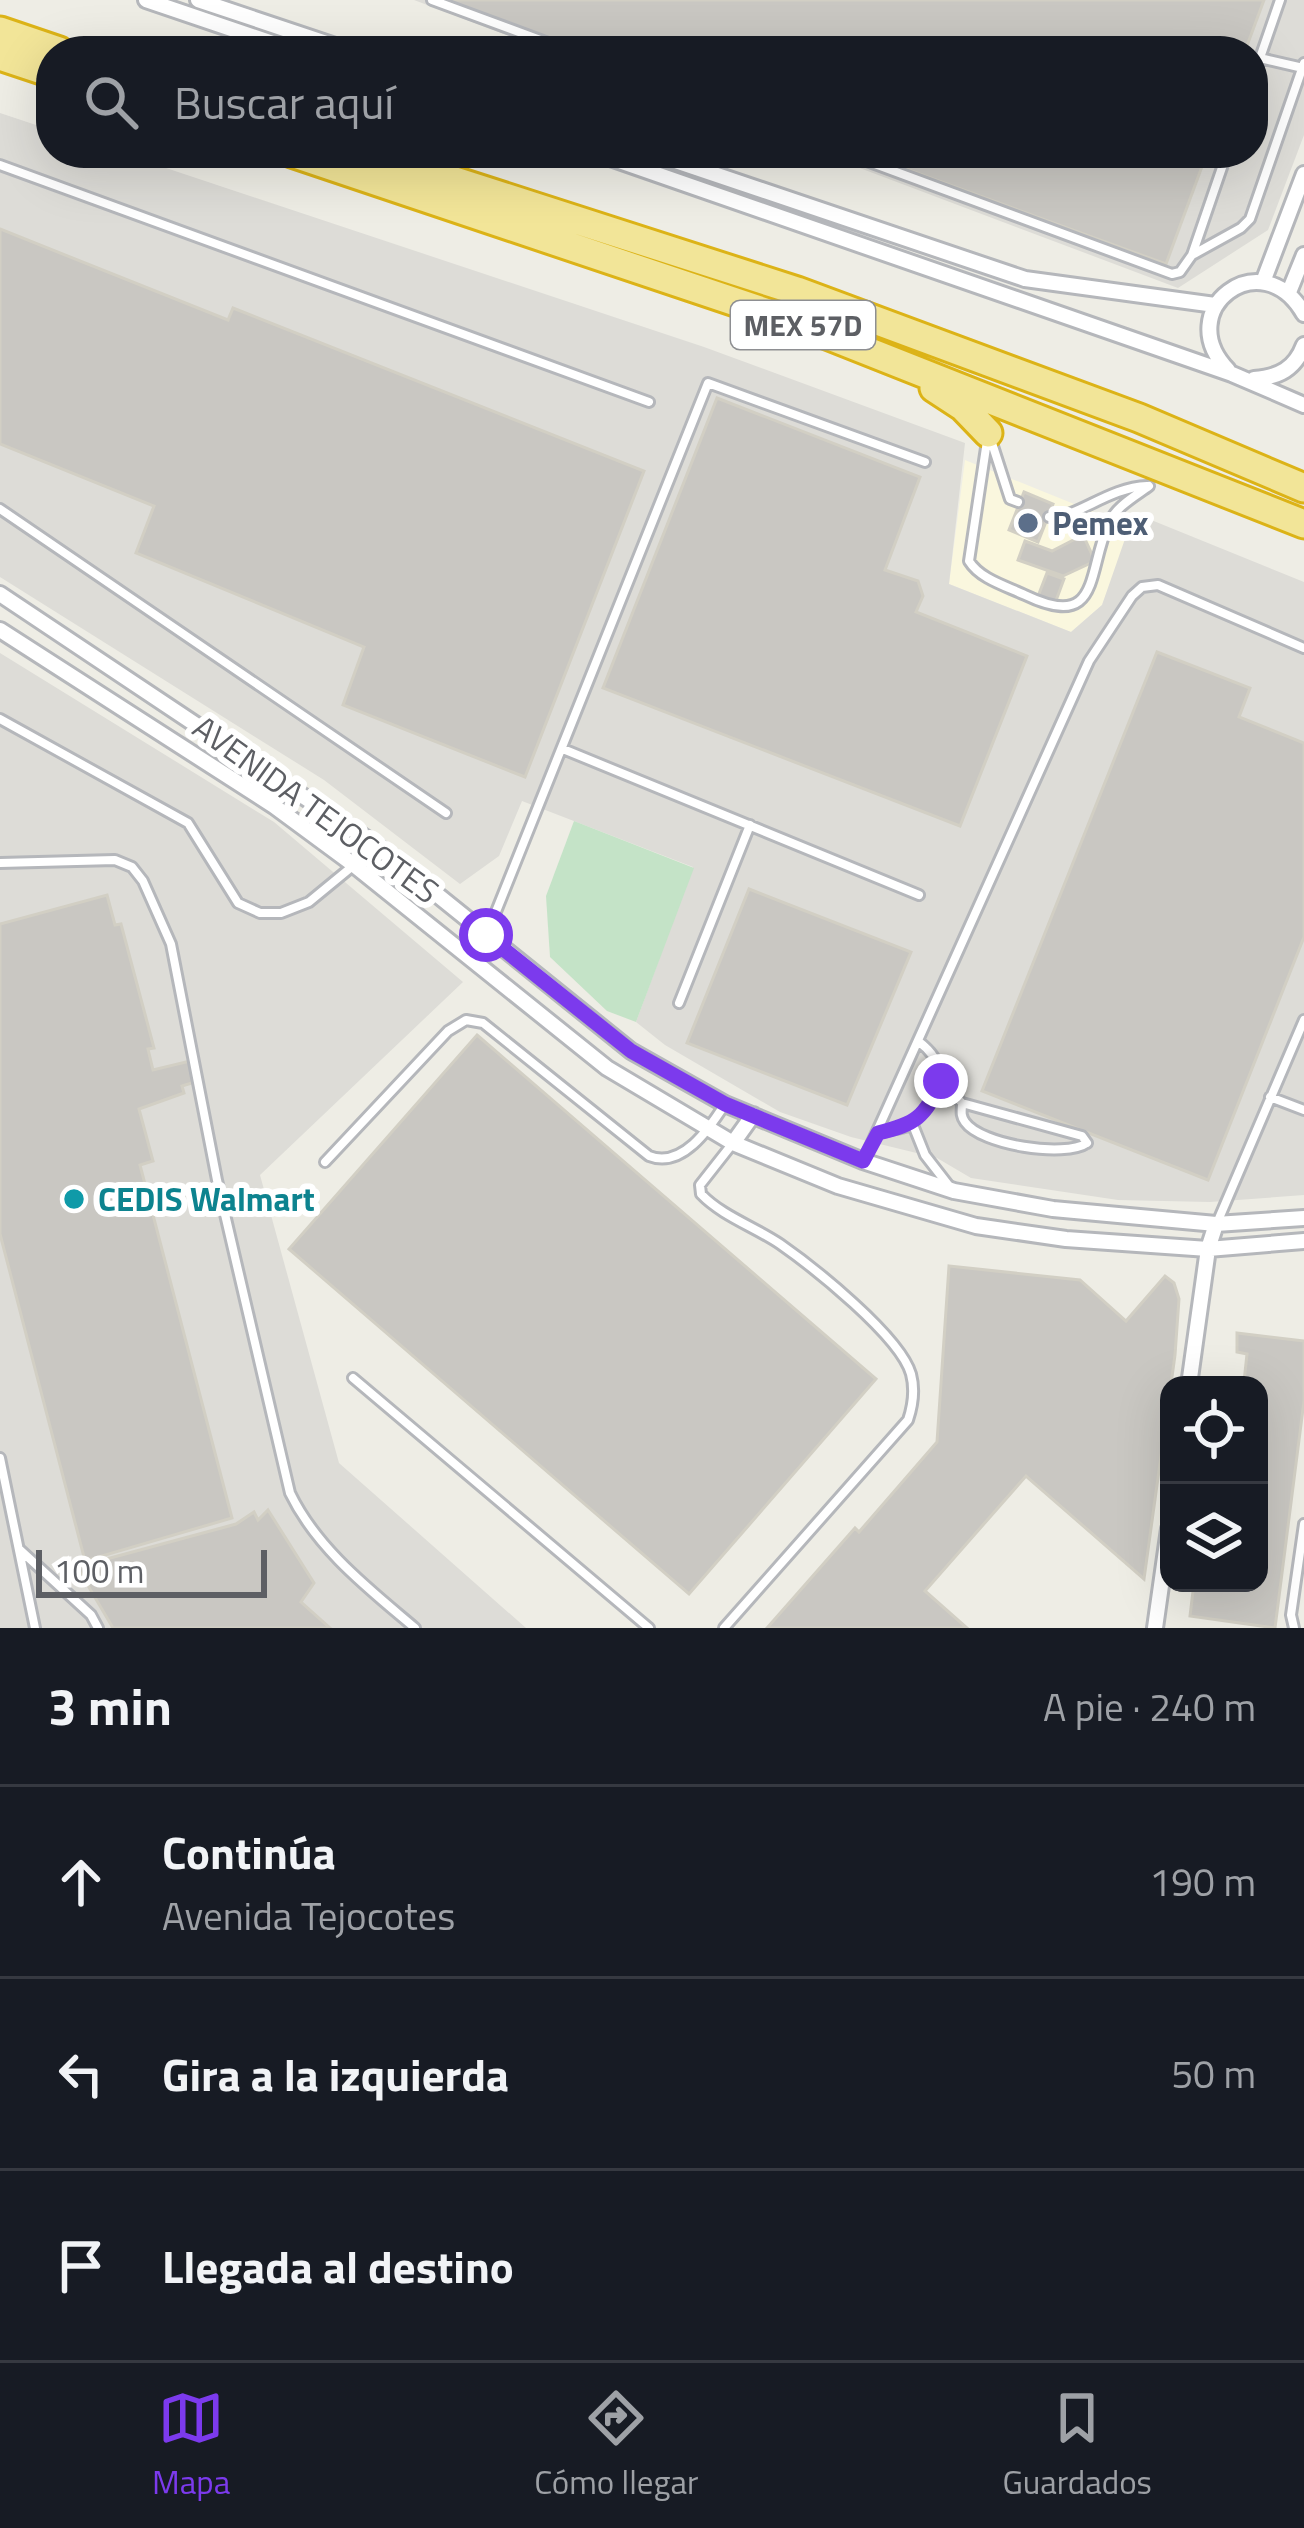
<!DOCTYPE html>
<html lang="es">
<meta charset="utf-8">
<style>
:root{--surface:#171b24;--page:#20242c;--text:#f1f3f6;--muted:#9ea1a6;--line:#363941;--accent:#7c3aed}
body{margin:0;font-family:"Titillium Web",sans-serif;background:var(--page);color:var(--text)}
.controls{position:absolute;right:36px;bottom:36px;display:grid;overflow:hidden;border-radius:24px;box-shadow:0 12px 48px #0002}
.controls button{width:108px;height:108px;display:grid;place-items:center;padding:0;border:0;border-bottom:3px solid var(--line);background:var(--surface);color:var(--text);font:60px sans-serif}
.scale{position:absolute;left:36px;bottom:30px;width:231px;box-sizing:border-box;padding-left:12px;border:6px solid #5d5f64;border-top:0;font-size:33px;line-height:42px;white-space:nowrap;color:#5d5f64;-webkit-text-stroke:9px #fff;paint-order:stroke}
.stop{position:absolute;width:36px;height:36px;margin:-27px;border:9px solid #7c3aed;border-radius:50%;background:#fff}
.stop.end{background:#7c3aed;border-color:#fff;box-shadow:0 3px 12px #0008}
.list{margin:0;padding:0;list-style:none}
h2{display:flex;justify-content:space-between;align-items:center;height:156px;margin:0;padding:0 48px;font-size:51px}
h2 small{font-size:39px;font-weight:400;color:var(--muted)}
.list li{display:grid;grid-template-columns:78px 1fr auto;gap:36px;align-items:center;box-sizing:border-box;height:192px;padding:0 48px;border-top:3px solid var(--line)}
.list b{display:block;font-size:45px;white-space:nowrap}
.list p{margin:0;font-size:39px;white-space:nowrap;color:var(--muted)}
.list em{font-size:39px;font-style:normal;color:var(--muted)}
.icon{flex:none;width:66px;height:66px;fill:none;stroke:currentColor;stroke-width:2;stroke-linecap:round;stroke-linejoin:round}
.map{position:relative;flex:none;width:1304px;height:1628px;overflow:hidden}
.search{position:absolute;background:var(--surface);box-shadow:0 12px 48px #0002;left:36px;right:36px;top:36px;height:132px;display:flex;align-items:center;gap:30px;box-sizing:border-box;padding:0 42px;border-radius:48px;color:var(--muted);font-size:45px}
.sheet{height:732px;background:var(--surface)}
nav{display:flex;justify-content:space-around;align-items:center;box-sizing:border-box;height:168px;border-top:3px solid var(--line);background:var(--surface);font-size:33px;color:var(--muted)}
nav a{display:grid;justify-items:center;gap:6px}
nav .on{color:var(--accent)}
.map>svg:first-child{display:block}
.commercial{fill:#faf7de}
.industrial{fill:#dddcd7}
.green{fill:#c4e3c7}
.building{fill:#c9c7c2;stroke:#d2cfc4;stroke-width:3}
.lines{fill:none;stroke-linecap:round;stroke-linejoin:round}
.service-casing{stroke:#b5b7bb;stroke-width:14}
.minor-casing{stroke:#b5b7bb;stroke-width:20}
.motorway-casing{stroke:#dcb317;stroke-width:33}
.service{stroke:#fff;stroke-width:8}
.minor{stroke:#fff;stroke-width:14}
.motorway{stroke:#f2e598;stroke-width:27}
.route{stroke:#7c3aed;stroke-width:15}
.service-dot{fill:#5c6f8a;stroke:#fff;stroke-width:4.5}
.culture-dot{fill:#0f9aa8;stroke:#fff;stroke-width:4.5}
.labels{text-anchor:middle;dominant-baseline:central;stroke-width:12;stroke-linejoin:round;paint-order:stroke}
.shield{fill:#fff;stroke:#8e8f92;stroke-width:3}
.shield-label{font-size:30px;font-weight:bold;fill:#5d5f64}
.service-label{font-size:33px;font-weight:bold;fill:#4e5e75;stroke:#fff;text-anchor:start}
.street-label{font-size:33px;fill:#5d5f64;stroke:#fff}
.culture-label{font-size:33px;font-weight:bold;fill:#0d838f;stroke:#fff;text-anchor:start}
</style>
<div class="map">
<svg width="1304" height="1628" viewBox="0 0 1304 1628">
<rect width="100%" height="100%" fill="#eeede5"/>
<path class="commercial" d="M965,460L1131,527L1102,605L1071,632L949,584Z"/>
<path class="industrial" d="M414,0H1304V135L1268,230L1178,288L820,153H1253V51H549Z
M0,113L51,130V153H121L704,347L965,443L949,584L1071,632L1102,605L1134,513L1304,582V1195L1210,1202L1118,1200L971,1178L937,1158L851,1137L780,1112L665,1045L636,1022L693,867L522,801L499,856L460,884L324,780L0,577Z
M0,653L274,822L463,982L260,1175L339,1463L526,1628H0Z"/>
<path class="green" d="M574,821L694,868L636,1022L607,1011L550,957L546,896Z"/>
<path class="building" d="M443,0H1264L1245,51H583Z
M862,153H1207L1166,264Z
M0,229L228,320L233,308L644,471L525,777L343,705L364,647L136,553L154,506L0,444Z
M717,398L920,477L885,570L918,581L923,596L916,612L1027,656L960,826L603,688Z
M1024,492L1053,504L1038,542L1009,530Z
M1083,535L1095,561L1063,576L1018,560L1025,541L1052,551Z
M1047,573L1064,579L1054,606L1037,599Z
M1157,652L1250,688L1239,717L1304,743V937L1208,1180L982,1091Z
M749,889L911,952L847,1105L687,1043Z
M107,895L115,925L121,924L154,1048L148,1049L153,1070L190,1061L195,1082L182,1086L184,1093L139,1109L153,1161L140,1165L232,1518L85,1561L0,1234V924Z
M477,1035L876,1379L689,1594L289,1249Z
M949,1266L1080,1280L1126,1321L1165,1276L1174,1283L1179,1299L1175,1355L1144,1579L1026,1476L925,1591L967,1628H767L855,1528L859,1532L937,1442Z
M1237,1333L1304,1341V1401L1275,1628L1190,1616L1194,1583H1259V1385L1244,1382L1247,1354L1237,1352Z
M268,1510L314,1583L301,1602L330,1628H113L77,1567L236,1524L254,1512L258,1520Z"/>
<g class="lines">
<g class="service-casing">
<path id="service" d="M432,0L570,51
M1260,58L1303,68
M1253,78L1280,0
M845,153L1172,274L1180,272L1192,255L1227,153
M0,165L649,402
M1194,254L1241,228L1250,219L1304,63
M991,440L1010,499L1018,502
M987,441L969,561C980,579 1006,586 1025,595C1100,631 1087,574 1108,525C1115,507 1134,497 1149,486
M0,509L446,813
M1049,517C1075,520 1108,487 1147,486
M0,719L188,823L238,903L260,913H281L309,902L354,865L373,843
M563,749L919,895
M0,863L115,860L132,867L143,881L171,944L217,1180L290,1493C317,1549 369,1589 415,1628
M487,934L708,383L925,462
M679,1003L750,825
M941,1081L962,1103L1082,1136L1087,1143
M1270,1097L1304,1110
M962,1103C962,1111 960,1115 965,1122C981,1145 1065,1158 1087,1143
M913,1125L925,1155L949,1186
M879,1133C888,1130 899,1129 908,1126C916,1122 922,1113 928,1106C947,1080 942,1059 918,1041
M864,1160L1089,661L1132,596L1142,587L1158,585L1304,648
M325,1162L448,1031L466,1020L483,1023L649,1156C682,1169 709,1129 725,1104
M1217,1223L1304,1020
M353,1378L649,1628
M0,1458L35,1628
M19,1549L91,1615L98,1628
M724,1628L908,1420C913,1405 915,1389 911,1374C900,1336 813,1267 780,1244C755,1227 722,1216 701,1194L700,1185L733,1143
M1294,1628L1291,1615L1304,1524"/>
</g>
<g class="minor-casing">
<path id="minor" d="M146,0L296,51
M198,0L350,51
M596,153L1232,374L1304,405
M652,153L1025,279L1215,305
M1263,282L1304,174
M1289,292L1304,255
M1228,370C1170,310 1262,240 1304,314
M1254,379C1279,377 1295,369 1304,345
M0,594L373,843L631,1051L725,1104L863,1161L954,1191L1053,1209L1216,1224L1304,1218
M0,630L274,806L354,865L607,1068L733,1143L838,1186L976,1226L1066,1239L1208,1249L1304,1241
M733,1143L753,1115
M1189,1385L1208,1249L1216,1224
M1155,1628L1169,1529"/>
</g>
<g class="motorway-casing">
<path id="motorway" d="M0,31L59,51
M0,56L51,73
M292,153L789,320L1304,524
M368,153L797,291L1139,418L1304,488
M934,388L963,407L988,433"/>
</g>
<use href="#service" class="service"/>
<use href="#minor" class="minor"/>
<use href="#motorway" class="motorway"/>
</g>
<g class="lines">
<path class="route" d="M486,935L631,1051L725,1104L863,1161L878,1133C916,1124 925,1117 941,1081"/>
</g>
<circle class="service-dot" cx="1028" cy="523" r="12"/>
<circle class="culture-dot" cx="74" cy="1199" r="12"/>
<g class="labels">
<rect class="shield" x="731" y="301" width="144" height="48" rx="9"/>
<g class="shield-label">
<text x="803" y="325">MEX 57D</text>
</g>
<g class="service-label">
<text x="1052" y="523">Pemex</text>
</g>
<g class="street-label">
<text transform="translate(316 809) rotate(36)">AVENIDA TEJOCOTES</text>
</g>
<g class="culture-label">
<text x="98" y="1199">CEDIS Walmart</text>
</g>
</g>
</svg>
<div class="controls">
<button><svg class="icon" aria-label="locate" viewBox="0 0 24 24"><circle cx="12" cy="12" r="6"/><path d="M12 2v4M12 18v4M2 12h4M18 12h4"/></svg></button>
<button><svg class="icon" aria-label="layers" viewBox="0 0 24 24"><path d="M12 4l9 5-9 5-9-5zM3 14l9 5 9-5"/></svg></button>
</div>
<div class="scale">100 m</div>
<div class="stop" style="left:486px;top:935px"></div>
<div class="stop end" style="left:941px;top:1081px"></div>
<div class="search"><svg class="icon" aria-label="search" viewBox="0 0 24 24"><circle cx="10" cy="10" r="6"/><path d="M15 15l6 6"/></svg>Buscar aquí</div>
</div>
<section class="sheet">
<h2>3 min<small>A pie · 240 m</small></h2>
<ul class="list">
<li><svg class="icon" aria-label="ahead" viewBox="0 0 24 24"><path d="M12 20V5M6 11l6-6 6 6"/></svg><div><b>Continúa</b><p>Avenida Tejocotes</p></div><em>190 m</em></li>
<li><svg class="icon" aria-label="left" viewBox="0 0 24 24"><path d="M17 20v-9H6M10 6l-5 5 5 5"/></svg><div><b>Gira a la izquierda</b></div><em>50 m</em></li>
<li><svg class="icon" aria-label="arrive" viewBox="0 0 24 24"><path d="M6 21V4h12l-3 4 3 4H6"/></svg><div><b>Llegada al destino</b></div></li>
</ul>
</section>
<nav>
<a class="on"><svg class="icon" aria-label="map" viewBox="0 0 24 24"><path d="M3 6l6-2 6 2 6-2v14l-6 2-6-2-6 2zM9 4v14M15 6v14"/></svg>Mapa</a>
<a><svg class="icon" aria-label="directions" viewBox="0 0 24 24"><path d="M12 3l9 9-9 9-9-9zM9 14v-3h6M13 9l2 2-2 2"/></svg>Cómo llegar</a>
<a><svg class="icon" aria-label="saved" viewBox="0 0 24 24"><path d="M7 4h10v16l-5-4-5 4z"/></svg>Guardados</a>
</nav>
